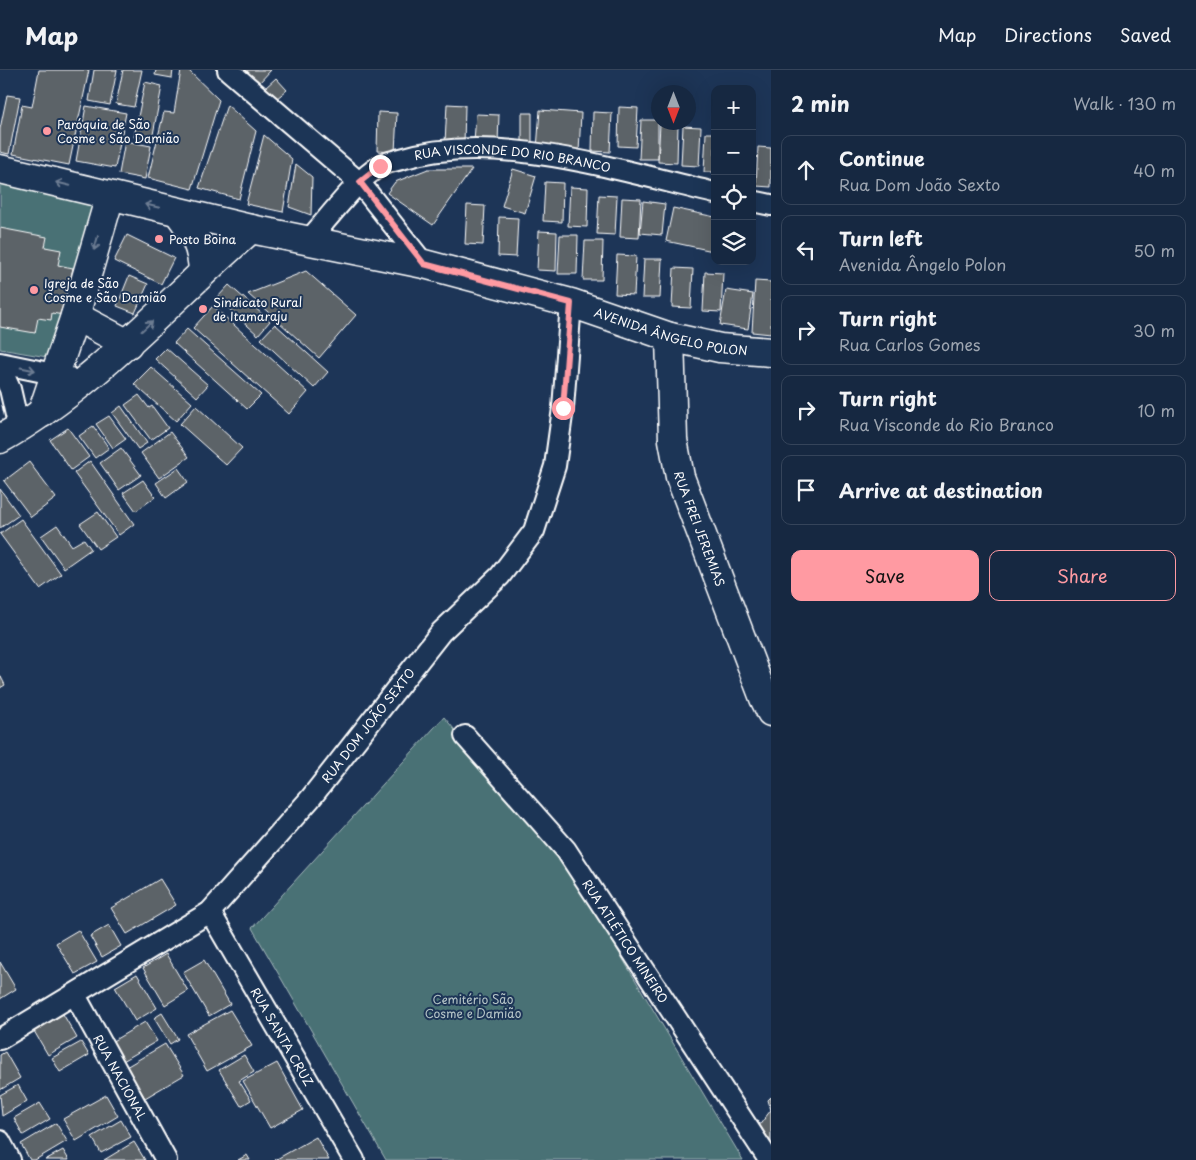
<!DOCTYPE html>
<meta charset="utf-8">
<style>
:root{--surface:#162841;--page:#1f3048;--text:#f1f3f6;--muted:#9ea6b1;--line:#35445a;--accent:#ff9aa2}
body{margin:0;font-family:"Playpen Sans",sans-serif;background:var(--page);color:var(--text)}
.controls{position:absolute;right:15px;top:15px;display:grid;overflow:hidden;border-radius:10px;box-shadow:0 5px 20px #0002}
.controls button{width:45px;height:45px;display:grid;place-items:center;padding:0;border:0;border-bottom:1px solid var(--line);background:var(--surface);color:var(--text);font:25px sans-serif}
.compass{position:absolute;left:651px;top:15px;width:45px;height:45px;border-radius:50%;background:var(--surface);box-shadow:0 5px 20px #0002;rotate:180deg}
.stop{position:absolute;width:15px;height:15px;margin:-11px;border:4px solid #ff9aa2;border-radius:50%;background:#fff}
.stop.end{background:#ff9aa2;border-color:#fff;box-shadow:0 1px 5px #0008}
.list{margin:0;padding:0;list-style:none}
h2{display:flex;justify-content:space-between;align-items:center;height:65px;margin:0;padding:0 20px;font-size:21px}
h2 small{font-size:16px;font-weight:400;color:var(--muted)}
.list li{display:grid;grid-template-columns:32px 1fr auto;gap:15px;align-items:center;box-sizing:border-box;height:70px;margin:0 10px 10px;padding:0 10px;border:1px solid var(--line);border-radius:10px}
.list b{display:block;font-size:19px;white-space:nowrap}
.list p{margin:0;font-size:16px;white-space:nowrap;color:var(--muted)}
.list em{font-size:16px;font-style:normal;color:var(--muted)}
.actions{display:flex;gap:10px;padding:15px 20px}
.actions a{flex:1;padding:11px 0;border:1px solid var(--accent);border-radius:10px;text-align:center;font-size:18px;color:var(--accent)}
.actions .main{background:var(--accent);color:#111}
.icon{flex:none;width:28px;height:28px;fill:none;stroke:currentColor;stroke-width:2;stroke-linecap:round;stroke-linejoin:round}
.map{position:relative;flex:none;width:771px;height:1090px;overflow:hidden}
header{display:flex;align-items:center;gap:30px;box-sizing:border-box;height:70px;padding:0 25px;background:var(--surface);border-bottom:1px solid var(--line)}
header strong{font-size:24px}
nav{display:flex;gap:28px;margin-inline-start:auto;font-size:18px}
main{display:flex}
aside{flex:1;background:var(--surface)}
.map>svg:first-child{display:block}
.green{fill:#4a7175;stroke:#a4b8ba}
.building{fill:#5c6368;stroke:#fff}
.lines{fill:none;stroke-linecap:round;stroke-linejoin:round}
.street-casing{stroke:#fff;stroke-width:24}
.secondary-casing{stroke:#fff;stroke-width:31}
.street{stroke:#1d3557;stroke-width:20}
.secondary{stroke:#1d3557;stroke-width:28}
.oneway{stroke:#6c7c92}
.route{stroke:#ff9aa2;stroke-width:6}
.poi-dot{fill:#ff9aa2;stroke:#1d3557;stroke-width:2}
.labels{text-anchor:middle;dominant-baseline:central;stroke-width:4;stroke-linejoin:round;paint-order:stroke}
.poi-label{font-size:12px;fill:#fff;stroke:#1d3557;text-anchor:start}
.street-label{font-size:12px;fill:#fff;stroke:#1d3557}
.park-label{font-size:12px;fill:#b7c6c8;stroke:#1d3557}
</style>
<header>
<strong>Map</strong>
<nav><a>Map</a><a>Directions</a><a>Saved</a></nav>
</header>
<main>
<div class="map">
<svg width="771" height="1090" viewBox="0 0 771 1090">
<rect width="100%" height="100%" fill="#1d3557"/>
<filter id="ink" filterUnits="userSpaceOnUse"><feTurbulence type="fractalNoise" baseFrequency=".02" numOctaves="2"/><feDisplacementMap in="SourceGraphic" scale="10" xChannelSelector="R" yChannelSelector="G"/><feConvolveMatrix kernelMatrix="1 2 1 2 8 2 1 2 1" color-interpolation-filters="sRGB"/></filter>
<g filter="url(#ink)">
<path class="green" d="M0,112L98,134L53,288L0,279Z
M444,647L563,789L743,1090H386L252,858Z"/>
<path class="building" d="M39,0H89L69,95L13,84L22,35L32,37Z
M94,0H117L110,35L89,31Z
M123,0H142L134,37L116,34Z
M156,0H173L172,8L155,5Z
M181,0H188L219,30L192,119L148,108L164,42L174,43Z
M244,0H271L259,13Z
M276,8L287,20L276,29L265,18Z
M145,12L162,16L152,70L134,67Z
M7,25L20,27L9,84L0,82V59Z
M447,34L465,35L464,74L445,73Z
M227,35L256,61L239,129L199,118Z
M86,36L126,43L115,98L76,91Z
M619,37L638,38L636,77L618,76Z
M540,40L581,43L579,82L537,79Z
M378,42L397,43L395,82L377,81Z
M593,42L612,43L610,82L592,81Z
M522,43H532V76H522Z
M476,44L499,45L498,73L474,72Z
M641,50H658V89H639Z
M660,54H678L677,93L658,92Z
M683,56L701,57L699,96L681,95Z
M706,63H715V102H704Z
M264,65L292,89L283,142L246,134Z
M125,71L151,76L145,109L119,104Z
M758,77L771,78V117L756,116Z
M296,94L312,107L311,145L289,137Z
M428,99H472L433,155L387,123L395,112Z
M513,99L536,106L525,143L502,136Z
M545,112L563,113L562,152L543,151Z
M570,117L588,118L587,157L568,156Z
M599,125L617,126L615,165L597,164Z
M622,128L641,129L639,168L620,167Z
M643,131L665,134L662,165L640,163Z
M467,135L485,136L483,175L465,174Z
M673,138L715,147L713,181L666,171Z
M499,147L518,148L516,187L498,186Z
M0,158L47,167L45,177L61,180L58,195L73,198L63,245L52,243L51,250L38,248L35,263L0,257Z
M539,161L557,162L556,201L537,200Z
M127,165L174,188L161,214L114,191Z
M560,165H578L577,204H558Z
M585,171H603L602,210H583Z
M617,185L636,186L634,225L615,224Z
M644,189H662L660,228H642Z
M674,198L693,199L691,238L672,237Z
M306,201L356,245L319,288L248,224Z
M705,202L723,203L721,242L703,241Z
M129,206L148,214L135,243L117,236Z
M755,211L771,212V264L752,262Z
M229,215L270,251L258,265L217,228Z
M726,220L753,224L748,259L720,255Z
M213,236L308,322L289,344L193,258Z
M275,254L328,302L314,318L261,269Z
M187,259L261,325L247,339L174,273Z
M166,278L208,315L197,327L155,289Z
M151,297L192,333L176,351L134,314Z
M139,325L149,338L152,336L168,358L151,370L125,335Z
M121,336L147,373L138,379L112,343Z
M196,336L242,378L226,395L180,354Z
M109,346L126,369L113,378L96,354Z
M93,356L109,378L95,388L79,366Z
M68,358L89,387L71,400L50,370Z
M170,362L189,387L159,408L141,383Z
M121,378L141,405L119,420L100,393Z
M90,391L134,454L119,465L74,403Z
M29,392L56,428L31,447L4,411Z
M178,398L188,412L166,428L156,413Z
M143,410L155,427L136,441L123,423Z
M0,419L19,445L0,458Z
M98,442L116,467L98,479L80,454Z
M21,449L61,504L40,519L0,464Z
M57,455L72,476L84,469L91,479L64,498L41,466Z
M0,605L5,615L0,618Z
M160,809L176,835L127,864L111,838Z
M109,855L121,876L102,887L90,866Z
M78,860L97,892L75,904L56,873Z
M166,884L188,921L165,935L143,898Z
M204,890L230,934L209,946L183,902Z
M0,892L16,919L0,929Z
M137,904L157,938L135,951L115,917Z
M230,940L252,976L207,1001L186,964Z
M162,943L178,969L170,974L154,948Z
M63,944L77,968L48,985L34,961Z
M145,952L157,971L123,991L111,972Z
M81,972L89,985L60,1002L52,988Z
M165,974L184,1005L145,1028L126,997Z
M5,982L20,1008L0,1020V985Z
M244,985L254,1002L239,1011L251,1030L241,1036L219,1000Z
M277,993L303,1040L270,1058L243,1011Z
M18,1015L27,1031L2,1046L0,1025Z
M106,1025L118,1046L76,1071L63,1049Z
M771,1027V1075L770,1076L755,1061L771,1040L768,1030Z
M40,1033L50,1049L23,1065L14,1048Z
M121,1050L131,1067L101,1083L92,1067Z
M56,1053L67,1071L35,1090H30L21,1074Z
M316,1067L329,1090H275Z
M134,1072L145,1090H104Z
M63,1080L69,1090H45Z
M247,1085L250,1090H238Z"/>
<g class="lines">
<g class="street-casing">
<g id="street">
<path d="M228,0L360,113L424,194"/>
<path d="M752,131L771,135"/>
<path id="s1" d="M309,170C327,150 358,108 380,96C386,92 395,91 401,89C494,60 622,101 715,123"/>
<path d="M0,293L68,307"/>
<path d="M0,297L10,319L19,358"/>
<path id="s2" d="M465,666L566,780L769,1090"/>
<path id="s3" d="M210,842L354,1090"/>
<path id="s4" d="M75,925L166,1090"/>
<path id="s5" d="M0,969L210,842L310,729L441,562L500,506L534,461L555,396L563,338L571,233"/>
<path d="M0,1071L10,1090"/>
</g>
</g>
<g class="secondary-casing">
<g id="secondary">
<path id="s6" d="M0,99L251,159L424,194L571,233L670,267L720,278L771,282"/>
<path d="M178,142C194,163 201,174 203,200"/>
<path d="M75,246L128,274"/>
<path id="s7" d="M670,267L673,370L680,407L764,628L771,642"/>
<path d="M42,343L75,246L110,126"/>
<path d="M0,369C96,315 168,231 251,159"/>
</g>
</g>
<use href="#street" class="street"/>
<use href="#secondary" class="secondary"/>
</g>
<defs><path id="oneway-shaft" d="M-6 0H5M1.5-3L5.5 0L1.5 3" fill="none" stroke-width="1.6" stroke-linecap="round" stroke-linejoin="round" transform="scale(1.25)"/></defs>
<g class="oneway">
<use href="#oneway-shaft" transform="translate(63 114) rotate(-166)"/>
<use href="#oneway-shaft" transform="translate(152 136) rotate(-167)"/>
<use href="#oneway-shaft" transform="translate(96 173) rotate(106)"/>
<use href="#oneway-shaft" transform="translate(147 256) rotate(-43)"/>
<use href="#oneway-shaft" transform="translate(28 299) rotate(11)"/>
</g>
</g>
<g class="lines" filter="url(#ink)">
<path class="route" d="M380,96L360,112L424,194L571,233L563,338"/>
</g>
<g class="poi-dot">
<circle cx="47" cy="61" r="5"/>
<circle cx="159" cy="169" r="5"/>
<circle cx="34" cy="220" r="5"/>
<circle cx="203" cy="239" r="5"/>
</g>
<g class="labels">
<g class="poi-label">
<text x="57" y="54">Paróquia de São<tspan x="57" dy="14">Cosme e São Damião</tspan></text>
<text x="169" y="169">Posto Boina</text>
<text x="44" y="213">Igreja de São<tspan x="44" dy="14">Cosme e São Damião</tspan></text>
<text x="213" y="232">Sindicato Rural<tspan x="213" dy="14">de Itamaraju</tspan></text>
</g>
<g class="street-label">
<text stroke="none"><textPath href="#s1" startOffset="238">RUA VISCONDE DO RIO BRANCO</textPath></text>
<text stroke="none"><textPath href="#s6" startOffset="691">AVENIDA ÂNGELO POLON</textPath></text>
<text stroke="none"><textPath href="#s7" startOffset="196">RUA FREI JEREMIAS</textPath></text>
<text stroke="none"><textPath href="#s5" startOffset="490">RUA DOM JOÃO SEXTO</textPath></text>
<text stroke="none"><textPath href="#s2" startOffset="261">RUA ATLÉTICO MINEIRO</textPath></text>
<text stroke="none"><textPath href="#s3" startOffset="144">RUA SANTA CRUZ</textPath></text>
<text stroke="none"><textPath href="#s4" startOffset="94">RUA NACIONAL</textPath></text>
</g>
<g class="park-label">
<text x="473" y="929">Cemitério São<tspan x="473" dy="14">Cosme e Damião</tspan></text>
</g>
</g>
</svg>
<div class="controls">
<button>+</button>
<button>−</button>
<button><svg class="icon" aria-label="locate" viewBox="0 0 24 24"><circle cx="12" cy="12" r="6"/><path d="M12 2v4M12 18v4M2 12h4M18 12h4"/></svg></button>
<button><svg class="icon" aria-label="layers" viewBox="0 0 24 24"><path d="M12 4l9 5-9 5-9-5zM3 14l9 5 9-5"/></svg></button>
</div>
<svg class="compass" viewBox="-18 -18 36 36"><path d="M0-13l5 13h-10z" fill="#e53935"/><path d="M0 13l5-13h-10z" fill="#9ea6b1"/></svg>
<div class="stop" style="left:563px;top:338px"></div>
<div class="stop end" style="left:380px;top:96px"></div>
</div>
<aside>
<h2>2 min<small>Walk · 130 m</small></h2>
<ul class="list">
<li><svg class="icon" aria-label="ahead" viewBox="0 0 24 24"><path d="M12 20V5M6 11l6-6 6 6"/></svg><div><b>Continue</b><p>Rua Dom João Sexto</p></div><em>40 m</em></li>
<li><svg class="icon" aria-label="left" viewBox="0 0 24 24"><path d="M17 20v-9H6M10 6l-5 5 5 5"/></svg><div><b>Turn left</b><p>Avenida Ângelo Polon</p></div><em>50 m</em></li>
<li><svg class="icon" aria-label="right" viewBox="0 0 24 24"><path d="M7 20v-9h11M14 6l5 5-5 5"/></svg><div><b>Turn right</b><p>Rua Carlos Gomes</p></div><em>30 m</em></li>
<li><svg class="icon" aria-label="right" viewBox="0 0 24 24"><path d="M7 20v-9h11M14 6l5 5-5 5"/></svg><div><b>Turn right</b><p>Rua Visconde do Rio Branco</p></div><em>10 m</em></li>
<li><svg class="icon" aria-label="arrive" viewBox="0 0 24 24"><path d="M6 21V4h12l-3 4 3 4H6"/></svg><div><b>Arrive at destination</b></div></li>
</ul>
<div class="actions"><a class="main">Save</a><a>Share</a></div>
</aside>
</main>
